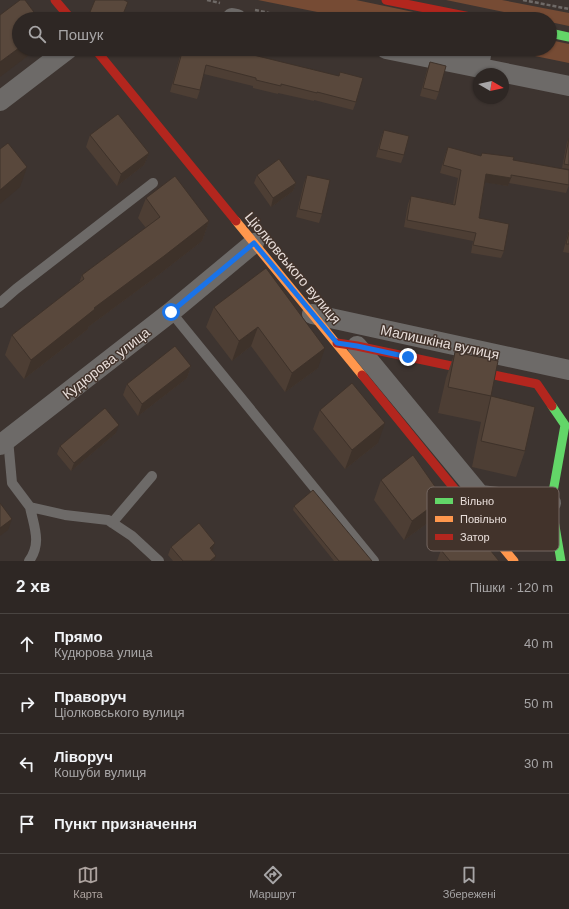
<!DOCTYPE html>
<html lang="uk">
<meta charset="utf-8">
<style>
:root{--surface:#2e2724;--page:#3a3331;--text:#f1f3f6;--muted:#a7a5a6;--line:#494441;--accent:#aca29e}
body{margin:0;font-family:Helvetica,sans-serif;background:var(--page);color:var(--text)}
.compass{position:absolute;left:473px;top:68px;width:36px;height:36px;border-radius:50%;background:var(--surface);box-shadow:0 1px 3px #0004;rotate:99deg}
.stop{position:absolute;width:12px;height:12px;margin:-9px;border:3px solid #1a73e8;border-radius:50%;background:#fff}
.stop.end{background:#1a73e8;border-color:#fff;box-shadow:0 1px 4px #0008}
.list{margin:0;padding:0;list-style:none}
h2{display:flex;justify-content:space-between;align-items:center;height:52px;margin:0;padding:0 16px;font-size:17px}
h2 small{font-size:13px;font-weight:400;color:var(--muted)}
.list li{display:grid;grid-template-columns:26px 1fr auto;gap:12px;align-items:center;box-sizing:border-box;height:60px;padding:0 16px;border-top:1px solid var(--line)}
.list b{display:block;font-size:15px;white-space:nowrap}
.list p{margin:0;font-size:13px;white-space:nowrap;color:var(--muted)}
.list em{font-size:13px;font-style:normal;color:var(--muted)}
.icon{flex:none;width:22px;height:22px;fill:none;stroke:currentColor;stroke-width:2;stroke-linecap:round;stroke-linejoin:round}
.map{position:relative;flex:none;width:569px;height:561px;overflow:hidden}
.search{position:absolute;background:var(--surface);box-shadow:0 1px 3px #0004;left:12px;right:12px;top:12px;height:44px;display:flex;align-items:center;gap:10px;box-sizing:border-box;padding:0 14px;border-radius:22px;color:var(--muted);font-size:15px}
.sheet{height:292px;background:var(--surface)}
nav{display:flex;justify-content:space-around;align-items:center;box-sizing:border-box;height:56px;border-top:1px solid var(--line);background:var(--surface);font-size:11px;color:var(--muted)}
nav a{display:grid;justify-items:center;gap:2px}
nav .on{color:var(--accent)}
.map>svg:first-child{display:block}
.green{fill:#764b34}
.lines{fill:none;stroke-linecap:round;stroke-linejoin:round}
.path{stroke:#6f6a67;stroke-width:2.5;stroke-dasharray:4 2;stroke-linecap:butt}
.lane{stroke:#6d6a68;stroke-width:10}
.street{stroke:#6d6a68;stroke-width:20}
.fast{stroke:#63d668;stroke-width:9}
.slow{stroke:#ff974d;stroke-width:9}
.jam{stroke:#b3261e;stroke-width:9}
.wall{fill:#4d3e34}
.shaded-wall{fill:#3e322a}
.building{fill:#59483c;stroke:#3e322a}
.route{stroke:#1a73e8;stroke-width:5}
.labels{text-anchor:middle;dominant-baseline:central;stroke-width:3;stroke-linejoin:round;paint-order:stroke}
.street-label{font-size:14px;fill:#e8deda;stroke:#42332b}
.key{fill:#42332b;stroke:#746660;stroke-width:1}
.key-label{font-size:11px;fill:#e8deda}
</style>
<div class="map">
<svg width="569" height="561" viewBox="0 0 569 561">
<rect width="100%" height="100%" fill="#3d3430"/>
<path class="green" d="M258,0H356L447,19H352Z
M446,0H502L569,13V26L550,22V19H537Z
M550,40L569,44V63L500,49H550Z"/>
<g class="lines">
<path class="path" d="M207,0L220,3
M523,0L569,9
M255,10L297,19"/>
<path class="lane" d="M0,303L16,289L153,183
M171,312L374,561
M8,439L12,483L30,507L65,515L108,520L132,536L159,561
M112,523L152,476
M29,561C42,543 34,527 30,507"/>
<path class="street" d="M232,18L237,19
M386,49L569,86
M479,68L482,49
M0,101L68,49
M312,314L569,370
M357,346L480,495L551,503
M0,445L171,312L254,243"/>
<path class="fast" d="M550,33L569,37
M552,406L565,425L551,503L561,561"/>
<path class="slow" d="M236,221L362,375
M462,498L514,561"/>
<path class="jam" d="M55,0L71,19
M386,0L480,19
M95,49L236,221
M337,343L357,346L537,384L552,406
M362,375L462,498"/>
</g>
<path class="wall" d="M125,10L121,19H87L90,12Z
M182,49H229L356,102L353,110L314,100V101L278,93V94L253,88V86L204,74L200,90L197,99L170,92Z
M430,62L439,92L436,100L420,96L427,70Z
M384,130L404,155L401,163L376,157L381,138Z
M90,135L149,153L144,165L117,186L86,147Z
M569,138V169L562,168L567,142Z
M448,147L481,156L482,153L513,160L569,185L566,193L509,183L508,186L485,182L479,218L504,251L501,258L471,253L473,241L404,227L408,204L411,196L453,204L458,178L440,173L445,155Z
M257,175L296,183L293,191L271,207L254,183Z
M307,175L322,214L319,223L296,217L304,183Z
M146,198L209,221L202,241L157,276L88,327V329L24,379L5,355L12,335L79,283L82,275L146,228L138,218Z
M569,229V253L563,252Z
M266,268L318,368L285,392L251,346L232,361L206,327L214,307Z
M455,352L491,396L525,451L516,477L472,467L481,422L438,413L446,378Z
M191,366L187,378L138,416L123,395L127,384Z
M320,410L378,443L345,469L313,429Z
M116,433L71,471L57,454L60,446Z
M381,480L436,517L404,540L374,500Z
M294,506L372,561H334L293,510Z
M171,547L212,551L214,561H173L168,555Z
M441,550L499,561H437Z"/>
<path class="shaded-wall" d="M19,48V49H37L0,77V62Z
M149,153L144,165L117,186L121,174Z
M27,167L20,187L0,204V190Z
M486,174L511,178L508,186L483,182Z
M296,183L293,191L271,207L273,198Z
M209,221L202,241L157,276L88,327V329L24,379L31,360L94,308Z
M258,327L251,346L232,361L239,341Z
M325,348L318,368L285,392L292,373Z
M191,366L187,378L138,416L142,404Z
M385,423L378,443L345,469L352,450Z
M119,425L116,433L71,471L74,463Z
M443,498L436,517L404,540L412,521Z
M12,519L8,530L0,536V528Z
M215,543L212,551L210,548Z
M216,556L214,561H210Z"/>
<path class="building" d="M20,0H25L39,19H19V48L0,62V15Z
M95,0H124L128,2L121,19H107L90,12Z
M183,49H229L339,76L340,72L363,78L356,102L317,92V93L281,84V86L256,80V78L206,65L200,90L173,84Z
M430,62L446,66L439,92L423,88Z
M118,114L149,153L121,174L90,135Z
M384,130L409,136L404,155L379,149Z
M569,138V165L564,164Z
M8,143L27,167L0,190V149Z
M448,147L481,156L482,153L514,157L513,160L569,170V185L511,175V178L486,174L479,218L509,224L504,251L473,245L476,233L407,220L411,196L455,205L461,170L443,165Z
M279,159L296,183L273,198L257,175Z
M307,175L330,180L322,214L299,209Z
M175,176L209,221L164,256L94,308L95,309L31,360L12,335L84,279L82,275L160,217L146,198Z
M569,232V244H566Z
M266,268L325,348L292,373L258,327L239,341L214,307Z
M175,346L191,366L142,404L127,384Z
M455,352L498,361L491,396L448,387Z
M352,383L385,423L352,450L320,410Z
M491,396L535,407L525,451L481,441Z
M105,408L119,425L74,463L60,446Z
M413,455L443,498L412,521L381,480Z
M313,490L372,561H339L294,506Z
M0,503L12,519L0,528Z
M199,523L215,543L210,548L216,556L210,561H183L171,547Z
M470,525L499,561H450L441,550Z"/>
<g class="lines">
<path class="route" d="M171,312L254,243L337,343L357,346L408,357"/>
</g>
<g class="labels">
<g class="street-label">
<text transform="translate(293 268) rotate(50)">Ціолковського вулиця</text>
<text transform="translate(440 342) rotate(12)">Малишкіна вулиця</text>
<text transform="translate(106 363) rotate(-38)">Кудюрова улица</text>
</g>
</g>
<rect x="427" y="487" width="132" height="64" rx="6" class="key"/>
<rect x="435" y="498" width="18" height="6" fill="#63d668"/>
<rect x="435" y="516" width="18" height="6" fill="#ff974d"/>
<rect x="435" y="534" width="18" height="6" fill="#b3261e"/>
<g class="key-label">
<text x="460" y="505">Вільно</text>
<text x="460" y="523">Повільно</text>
<text x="460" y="541">Затор</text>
</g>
</svg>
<svg class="compass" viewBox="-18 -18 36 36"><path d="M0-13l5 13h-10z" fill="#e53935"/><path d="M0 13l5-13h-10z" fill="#a7a5a6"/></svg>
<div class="stop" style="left:171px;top:312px"></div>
<div class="stop end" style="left:408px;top:357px"></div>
<div class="search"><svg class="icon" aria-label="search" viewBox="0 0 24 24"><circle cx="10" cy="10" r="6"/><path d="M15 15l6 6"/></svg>Пошук</div>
</div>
<section class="sheet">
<h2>2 хв<small>Пішки · 120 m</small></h2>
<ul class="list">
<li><svg class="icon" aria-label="ahead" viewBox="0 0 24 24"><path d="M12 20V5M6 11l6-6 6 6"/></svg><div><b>Прямо</b><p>Кудюрова улица</p></div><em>40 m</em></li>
<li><svg class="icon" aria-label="right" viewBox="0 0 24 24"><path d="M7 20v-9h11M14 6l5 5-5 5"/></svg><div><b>Праворуч</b><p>Ціолковського вулиця</p></div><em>50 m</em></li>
<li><svg class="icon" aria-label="left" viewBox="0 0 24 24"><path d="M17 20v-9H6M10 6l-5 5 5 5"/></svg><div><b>Ліворуч</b><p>Кошуби вулиця</p></div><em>30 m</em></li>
<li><svg class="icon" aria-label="arrive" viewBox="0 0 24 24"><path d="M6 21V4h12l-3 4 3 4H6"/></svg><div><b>Пункт призначення</b></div></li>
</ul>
</section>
<nav>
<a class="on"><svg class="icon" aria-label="map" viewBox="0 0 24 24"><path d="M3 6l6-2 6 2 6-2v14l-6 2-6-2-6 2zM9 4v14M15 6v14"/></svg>Карта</a>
<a><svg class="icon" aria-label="directions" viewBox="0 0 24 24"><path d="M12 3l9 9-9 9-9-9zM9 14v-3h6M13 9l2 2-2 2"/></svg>Маршрут</a>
<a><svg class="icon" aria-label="saved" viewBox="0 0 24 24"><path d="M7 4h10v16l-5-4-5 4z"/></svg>Збережені</a>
</nav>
